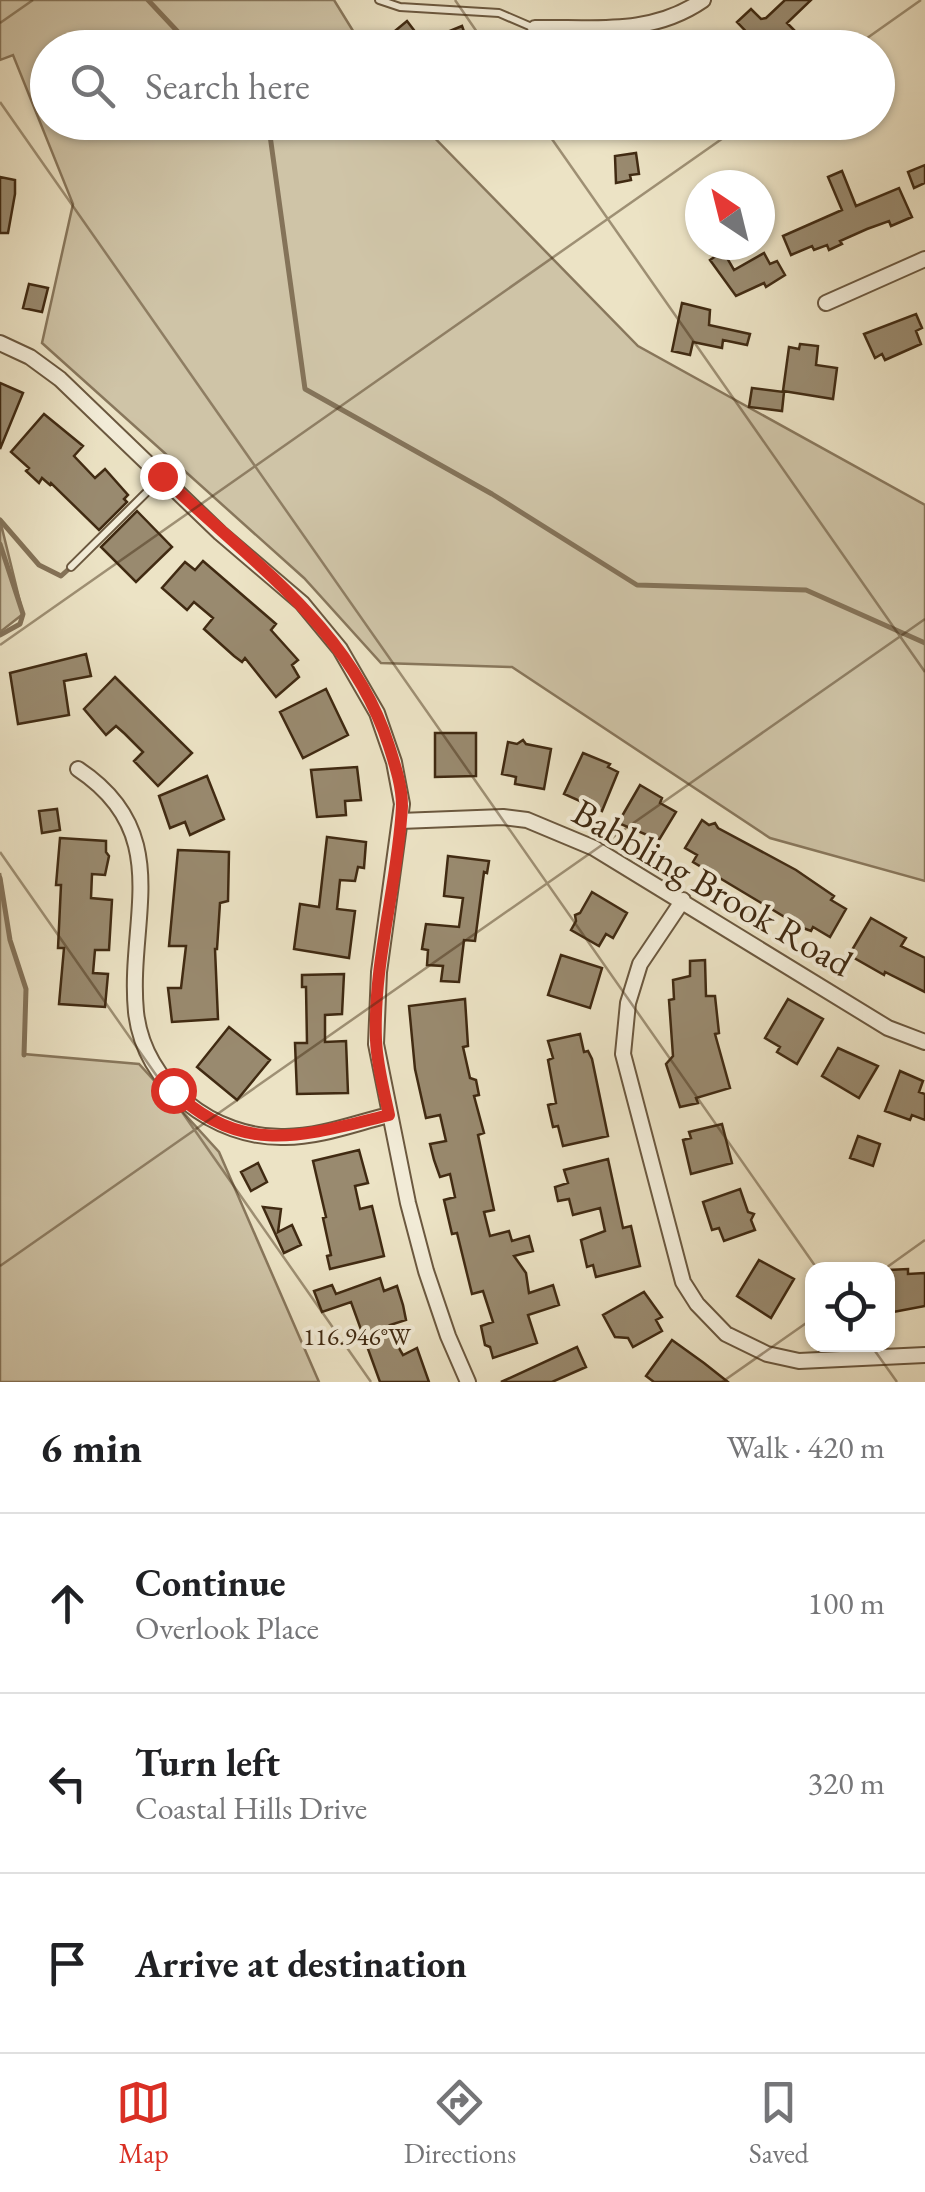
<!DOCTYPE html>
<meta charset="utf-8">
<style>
:root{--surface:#fff;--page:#f6f6f6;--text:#202124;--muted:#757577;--line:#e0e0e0;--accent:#d93025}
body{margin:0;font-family:"EB Garamond",serif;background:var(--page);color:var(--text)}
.controls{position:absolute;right:30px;bottom:30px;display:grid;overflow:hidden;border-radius:20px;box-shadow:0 2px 8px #0004}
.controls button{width:90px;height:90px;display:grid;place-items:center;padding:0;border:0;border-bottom:2px solid var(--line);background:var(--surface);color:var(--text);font:50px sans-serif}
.compass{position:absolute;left:685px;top:170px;width:90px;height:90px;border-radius:50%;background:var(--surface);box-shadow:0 2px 8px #0004;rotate:325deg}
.stop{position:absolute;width:30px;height:30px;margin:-22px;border:8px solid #d93025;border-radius:50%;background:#fff}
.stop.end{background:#d93025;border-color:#fff;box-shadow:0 2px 10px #0008}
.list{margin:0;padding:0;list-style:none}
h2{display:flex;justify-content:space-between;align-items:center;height:130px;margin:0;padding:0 40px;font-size:42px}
h2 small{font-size:32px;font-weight:400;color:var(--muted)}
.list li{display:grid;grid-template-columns:65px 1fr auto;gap:30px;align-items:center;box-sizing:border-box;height:180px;padding:0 40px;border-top:2px solid var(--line)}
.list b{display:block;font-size:38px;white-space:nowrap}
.list p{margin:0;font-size:32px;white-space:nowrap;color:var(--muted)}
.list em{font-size:32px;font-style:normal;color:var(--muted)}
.icon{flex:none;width:55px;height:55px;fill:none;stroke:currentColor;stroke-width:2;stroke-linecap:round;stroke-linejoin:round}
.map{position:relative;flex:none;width:925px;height:1382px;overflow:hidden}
.search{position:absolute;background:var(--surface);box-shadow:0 2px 8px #0004;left:30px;right:30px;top:30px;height:110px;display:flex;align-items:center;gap:25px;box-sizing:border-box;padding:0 35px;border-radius:55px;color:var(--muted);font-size:38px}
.sheet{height:670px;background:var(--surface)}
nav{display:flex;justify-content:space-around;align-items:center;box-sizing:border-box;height:140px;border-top:2px solid var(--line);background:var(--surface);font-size:28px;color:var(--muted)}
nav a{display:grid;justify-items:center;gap:5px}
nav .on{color:var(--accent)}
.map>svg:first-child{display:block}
.green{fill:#cfc4a7;stroke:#88775c;stroke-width:2.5}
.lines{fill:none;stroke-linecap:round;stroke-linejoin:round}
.stream{stroke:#847359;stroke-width:5}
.building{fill:#998a6f;stroke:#402a12;stroke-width:2.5}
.service-casing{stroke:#6b583f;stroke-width:10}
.minor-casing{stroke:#6b583f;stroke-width:18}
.service{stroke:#f3edd9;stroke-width:6}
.minor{stroke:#f3edd9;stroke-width:14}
.route{stroke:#d93025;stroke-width:12}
.ticks{fill:none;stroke:#402a12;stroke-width:2.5;stroke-opacity:0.45}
.labels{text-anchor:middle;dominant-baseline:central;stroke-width:8;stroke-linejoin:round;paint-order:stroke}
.street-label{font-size:38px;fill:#402a12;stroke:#f3edd9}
.ticks-label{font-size:25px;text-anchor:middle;fill:#402a12;stroke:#f3edd9;stroke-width:8;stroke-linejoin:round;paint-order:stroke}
</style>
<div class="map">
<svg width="925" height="1382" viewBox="0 0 925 1382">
<rect width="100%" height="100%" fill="#ece3c5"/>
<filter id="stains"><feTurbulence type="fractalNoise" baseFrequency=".002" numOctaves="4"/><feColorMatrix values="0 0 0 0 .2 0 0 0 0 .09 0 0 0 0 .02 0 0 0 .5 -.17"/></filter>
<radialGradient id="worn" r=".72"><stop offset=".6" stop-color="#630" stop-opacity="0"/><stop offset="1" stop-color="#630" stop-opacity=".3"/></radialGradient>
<path class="green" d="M0,0H334L363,47L48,48V122L420,123L638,346L925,505V881L770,838L512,667L381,663L304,578L42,343L73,204L13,55L0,60Z
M0,520L23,614L0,632Z
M0,873L10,940L26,989L24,1054L139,1064L219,1152L319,1382H0Z"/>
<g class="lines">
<path class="stream" d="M148,0L193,48
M263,122L269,128L305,389L492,494L637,585L806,590L925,643
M0,520L39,565L61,576L71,567
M0,544L23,614L20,624L0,635
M0,878L10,940L26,989L24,1055"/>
</g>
<path class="building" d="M785,0H811L787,23L794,30L776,48H762L737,22L751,9L761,19L766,18Z
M407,21L423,42L462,26L470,48H399L390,35Z
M667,122H685L686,134L670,137Z
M636,153L639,174L630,175L631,180L616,183L615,156Z
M925,165V183L914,188L908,172Z
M842,171L856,206L899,188L912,217L891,226L889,221L867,229L840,241L842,244L829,250L827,245L814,250L812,246L791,255L783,236L842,210L828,177Z
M0,177L15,180V194L8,233H0Z
M723,251L734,270L764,253L770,264L777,261L785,275L766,287L764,283L736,296L710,260Z
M29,284L48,288L42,312L23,308Z
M682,303L710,310L709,325L750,334L747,345L723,340L722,348L693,342L690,355L672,351Z
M916,314L922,328L916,331L921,344L885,360L882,354L875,358L864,334Z
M800,344L818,346L816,365L837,368L833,399L783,391L789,347L799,349Z
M0,383L23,393L0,449Z
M752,388L784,392L782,411L749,407Z
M44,414L83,446L74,456L95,478L105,469L128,495L124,499L127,502L99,530L51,483L50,485L42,478L39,483L26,471L29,468L11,452Z
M137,511L172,547L136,582L101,547Z
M203,561L276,624L271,630L298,660L292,665L299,677L276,697L245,658L242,662L234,656L204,629L213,618L194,602L187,610L162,588L185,562L195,570Z
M86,654L91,676L64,681L69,715L18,724L10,673Z
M115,677L192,753L158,786L134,761L143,752L125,734L116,726L106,735L84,709Z
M326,689L348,735L303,758L280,712Z
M435,733H476V776L435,777Z
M523,740L526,744L551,749L544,789L515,784L516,777L502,774L508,742L517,744Z
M583,753L610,764L608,767L618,772L602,811L564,794Z
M357,767L361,800L345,801L346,815L317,817L311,770Z
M207,776L224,819L190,835L185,822L170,828L159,796Z
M640,785L662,798L660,803L676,812L659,840L618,823Z
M57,809L60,830L42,833L39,811Z
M702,820L709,825L715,823L718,828L796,870L834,896L831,900L846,909L830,937L813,927L811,931L803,928L693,862L697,855L685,848Z
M327,837L366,842L364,868L358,867L355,881L340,880L337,909L355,911L349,958L294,949L300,904L319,907Z
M60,838L106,841V852L109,856L105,875L92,874L91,898L112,900L109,950H95L93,973L108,974L105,1007L59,1004L64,948H58L61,885H56Z
M178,850L229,852L228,901L220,903L217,949H215L218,1019L172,1022L168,988H181L186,946H169Z
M448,856L489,861L487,873L484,872L475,941L464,940L459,982L441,981L443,966L427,965L428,950L422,949L426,924L459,927L463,898L444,896Z
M592,892L627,913L613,938L606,934L599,946L571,930L576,921L575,915L580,913Z
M871,918L906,938L901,946L925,958V992L885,972L884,975L849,955Z
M561,955L602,968L590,1008L548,995Z
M705,960L706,996H715L719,1033L715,1034L730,1088L696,1098L698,1103L680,1107L666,1064L673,1056L669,1000L674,999L673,980L690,976V961Z
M344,974L342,1014L325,1015V1042L346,1041L348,1093L297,1094L295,1043H307L306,987H302V975Z
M465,999L468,1046L463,1047L470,1078L476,1080L479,1095L474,1096L484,1133L478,1135L494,1210L484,1212L490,1236L509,1231L512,1241L529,1236L533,1251L514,1256L526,1273L529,1293L553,1285L559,1305L528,1315L537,1343L493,1358L490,1347L485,1345L481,1326L493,1322L483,1291L472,1294L457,1233L452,1234L444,1200L455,1197L450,1174L440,1177L434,1160L430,1144L446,1141L440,1115L426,1118L415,1069L409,1006Z
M788,999L823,1019L797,1064L777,1052L780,1047L765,1038Z
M229,1027L270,1060L237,1100L197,1067Z
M580,1034L584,1052L588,1051L592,1059L608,1136L563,1146L558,1126L553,1127L548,1105L556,1103L548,1060L553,1058L548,1041Z
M838,1048L878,1066L859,1098L822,1076Z
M900,1071L923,1081L919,1092L925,1094V1120L912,1115L910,1120L885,1111Z
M722,1124L732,1163L691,1174L683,1140L691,1138L689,1132Z
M858,1136L880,1144L873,1166L850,1158Z
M359,1150L368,1183L355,1186L360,1209L372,1206L384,1256L330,1269L327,1256L331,1255L323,1218L326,1217L313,1161Z
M608,1159L623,1228L631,1226L640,1266L596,1277L593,1265L587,1267L581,1240L605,1231L600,1208L573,1215L569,1199L558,1201L555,1187L568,1183L564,1170Z
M258,1163L267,1182L251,1191L241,1172Z
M740,1189L748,1212L754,1214L751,1220L755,1230L724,1241L719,1228L712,1230L703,1202Z
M263,1207L281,1209L278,1232L292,1225L301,1245L284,1253Z
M759,1260L794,1279L771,1318L737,1296Z
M908,1269V1274L925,1273V1306L888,1313V1270Z
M380,1278L384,1291L397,1286L403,1305L406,1320L390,1325L400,1350L403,1355L417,1348L429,1382H380L351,1302L322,1312L314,1291L332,1285L336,1294Z
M644,1292L662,1317L656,1320L662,1331L633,1347L628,1338L615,1337L603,1315Z
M672,1340L704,1363L728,1382H654L646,1376Z
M577,1347L586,1367L552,1382H501Z"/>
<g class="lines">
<g class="service-casing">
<path id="service" d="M379,0L400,7L499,13L534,28
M71,567L161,478"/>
</g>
<g class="minor-casing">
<path id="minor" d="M535,28C594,27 651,36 703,0
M826,303L925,259
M0,343L30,357L60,379L220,533L302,603L340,649L377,713L394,762L402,804L379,972L376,1044L408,1203L426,1271L448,1336L468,1382
M78,769C176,834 127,919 136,1012C144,1085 214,1139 285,1137C320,1137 356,1123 389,1115
M400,821L503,817L527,820L594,848L888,1028L925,1042
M683,900L640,964L628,1003L623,1054L683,1282L697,1304L726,1334L767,1354L799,1361L925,1355"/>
</g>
<use href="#service" class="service"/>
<use href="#minor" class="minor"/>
</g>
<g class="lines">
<path class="route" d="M162,476C248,560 351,627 389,746C395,765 402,786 402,806C398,884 373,961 376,1040C377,1065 384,1091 389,1115C307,1135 241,1158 173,1090"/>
</g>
<path class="ticks" d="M455,0L488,48M0,23L33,0M853,48L921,0M0,102L818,1270M540,122L925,672M0,645L746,122M0,852L371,1382M0,1266L925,619M883,1270L925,1240M870,1344L897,1382M722,1382L812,1319"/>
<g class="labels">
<g class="street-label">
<text transform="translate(713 887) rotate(30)">Babbling Brook Road</text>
</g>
</g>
<g class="ticks-label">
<text x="357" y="1345">116.946°W</text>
</g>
<rect width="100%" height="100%" filter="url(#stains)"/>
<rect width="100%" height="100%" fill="url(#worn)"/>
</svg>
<div class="controls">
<button><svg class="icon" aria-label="locate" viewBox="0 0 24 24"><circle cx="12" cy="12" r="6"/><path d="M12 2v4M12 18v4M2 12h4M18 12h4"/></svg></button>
</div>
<svg class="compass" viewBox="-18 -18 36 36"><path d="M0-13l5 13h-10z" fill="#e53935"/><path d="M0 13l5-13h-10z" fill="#757577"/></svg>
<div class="stop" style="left:173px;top:1090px"></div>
<div class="stop end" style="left:162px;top:476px"></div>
<div class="search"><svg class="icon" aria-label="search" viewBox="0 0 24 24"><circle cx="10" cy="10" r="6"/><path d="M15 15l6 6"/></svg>Search here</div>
</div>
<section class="sheet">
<h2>6 min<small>Walk · 420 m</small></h2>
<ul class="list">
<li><svg class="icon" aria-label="ahead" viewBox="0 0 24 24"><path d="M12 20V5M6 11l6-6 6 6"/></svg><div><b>Continue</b><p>Overlook Place</p></div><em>100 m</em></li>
<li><svg class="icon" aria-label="left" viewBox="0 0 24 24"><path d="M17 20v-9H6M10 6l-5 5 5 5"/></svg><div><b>Turn left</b><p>Coastal Hills Drive</p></div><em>320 m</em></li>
<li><svg class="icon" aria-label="arrive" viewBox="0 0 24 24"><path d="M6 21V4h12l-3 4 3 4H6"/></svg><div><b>Arrive at destination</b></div></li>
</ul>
</section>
<nav>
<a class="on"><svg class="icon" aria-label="map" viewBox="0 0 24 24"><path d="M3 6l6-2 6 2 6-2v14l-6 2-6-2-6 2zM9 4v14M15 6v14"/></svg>Map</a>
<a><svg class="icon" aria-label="directions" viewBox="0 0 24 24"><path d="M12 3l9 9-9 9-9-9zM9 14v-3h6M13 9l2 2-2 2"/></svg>Directions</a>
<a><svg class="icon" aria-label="saved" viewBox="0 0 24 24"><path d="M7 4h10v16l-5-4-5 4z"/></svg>Saved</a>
</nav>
